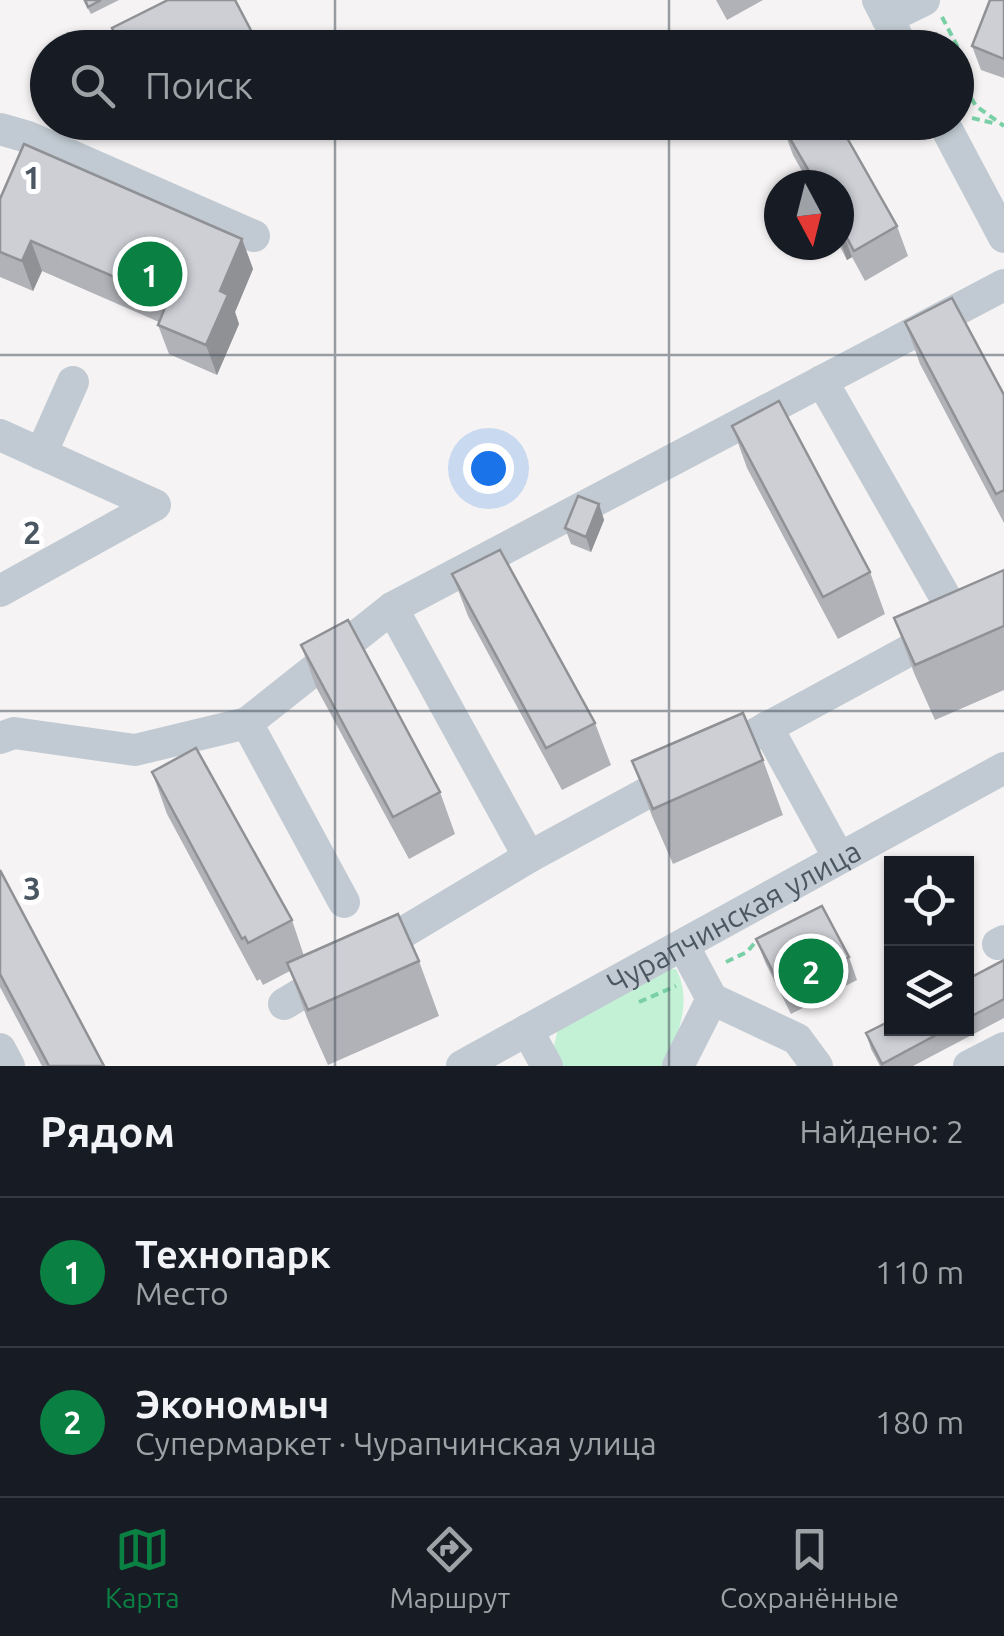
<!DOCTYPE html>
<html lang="ru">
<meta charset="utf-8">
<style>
:root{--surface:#171b24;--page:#242831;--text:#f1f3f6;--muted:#9ea1a6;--line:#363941;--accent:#0b8043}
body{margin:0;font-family:Ubuntu,sans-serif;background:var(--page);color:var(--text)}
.controls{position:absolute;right:30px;bottom:30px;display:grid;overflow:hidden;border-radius:0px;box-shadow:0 2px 8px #0004}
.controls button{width:90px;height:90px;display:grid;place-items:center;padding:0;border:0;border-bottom:2px solid var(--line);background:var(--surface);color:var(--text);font:50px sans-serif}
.compass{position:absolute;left:764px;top:170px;width:90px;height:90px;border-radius:50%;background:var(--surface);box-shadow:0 2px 8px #0004;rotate:173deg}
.you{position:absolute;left:488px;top:468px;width:35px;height:35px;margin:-25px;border:8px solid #fff;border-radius:50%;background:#1a73e8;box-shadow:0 0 0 15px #1a73e833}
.badge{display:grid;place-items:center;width:65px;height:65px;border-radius:50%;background:var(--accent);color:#fff;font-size:32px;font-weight:700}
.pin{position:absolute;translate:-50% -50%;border:5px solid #fff;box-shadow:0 2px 10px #0006}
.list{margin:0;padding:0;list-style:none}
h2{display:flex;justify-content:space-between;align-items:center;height:130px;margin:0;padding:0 40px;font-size:42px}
h2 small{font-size:32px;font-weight:400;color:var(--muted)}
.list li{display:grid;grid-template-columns:65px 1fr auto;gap:30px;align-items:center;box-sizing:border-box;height:150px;padding:0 40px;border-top:2px solid var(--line)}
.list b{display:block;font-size:38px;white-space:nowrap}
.list p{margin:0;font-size:32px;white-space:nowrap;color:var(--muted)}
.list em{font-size:32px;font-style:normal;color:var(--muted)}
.icon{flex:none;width:55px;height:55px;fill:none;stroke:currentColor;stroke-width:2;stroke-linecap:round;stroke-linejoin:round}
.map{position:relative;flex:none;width:1004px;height:1066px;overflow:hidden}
.search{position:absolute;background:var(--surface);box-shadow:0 2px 8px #0004;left:30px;right:30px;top:30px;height:110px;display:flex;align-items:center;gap:25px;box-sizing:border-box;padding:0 35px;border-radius:55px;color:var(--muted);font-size:38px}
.sheet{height:430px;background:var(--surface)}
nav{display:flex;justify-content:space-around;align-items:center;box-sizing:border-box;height:140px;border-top:2px solid var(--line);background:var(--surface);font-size:28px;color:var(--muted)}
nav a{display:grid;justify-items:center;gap:5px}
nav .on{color:var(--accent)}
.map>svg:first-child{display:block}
.green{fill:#c3f1d5}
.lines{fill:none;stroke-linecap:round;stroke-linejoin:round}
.path{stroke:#7ad0a6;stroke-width:4;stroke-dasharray:8 5;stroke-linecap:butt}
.minor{stroke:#c1cad2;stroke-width:32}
.wall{fill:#b0b2b7}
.shaded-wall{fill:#909195}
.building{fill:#cdcfd5;stroke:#909195;stroke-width:2.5}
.grid{fill:none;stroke:#4a5661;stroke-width:2.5;stroke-opacity:0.55}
.labels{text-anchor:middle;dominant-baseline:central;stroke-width:10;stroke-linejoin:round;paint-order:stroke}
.street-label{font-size:30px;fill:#4a5661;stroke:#fff}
.grid-label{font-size:32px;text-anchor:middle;font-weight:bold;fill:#4a5661;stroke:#fff;stroke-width:10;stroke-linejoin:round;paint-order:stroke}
</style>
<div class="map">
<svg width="1004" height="1066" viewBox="0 0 1004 1066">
<rect width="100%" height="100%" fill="#f5f3f3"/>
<path class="green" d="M661,969H676C693,1002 678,1034 664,1066H561L554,1046L559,1024Z"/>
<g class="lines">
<path class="path" d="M942,17L964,59L958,77L976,106L1004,126
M972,118L997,124
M726,962L747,952L758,939
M639,1002L676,986"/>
<g class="minor">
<path d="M878,0L903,48"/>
<path d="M887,18L924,0"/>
<path d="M943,122L1004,237"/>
<path d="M0,129L28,137L254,236"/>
<path d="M822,381L960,623L1004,598"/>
<path d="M0,435L155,505L0,591"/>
<path d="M41,454L73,382"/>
<path d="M392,608L529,857"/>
<path d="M767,727L839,858"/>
<path d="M0,738L14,733L135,750L247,723"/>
<path d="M344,902L247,723L392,608L1004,285"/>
<path d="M998,944L1004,941"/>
<path d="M683,945L712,999L797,1039L817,1066"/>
<path d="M284,1004L529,857L943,632"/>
<path d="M527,1030L547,1066"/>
<path d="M0,1049L9,1066"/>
<path id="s1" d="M462,1066L1004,768"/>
<path d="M678,1066L712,999"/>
<path d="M969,1066L1004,1048"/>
</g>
</g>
<path class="wall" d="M83,0H119L91,14Z
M716,0H763L727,20Z
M1004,0V78L981,70L972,46Z
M112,28L256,40L259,48H121Z
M782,125L897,226L908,256L865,281L852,257L847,260L839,245V185H810L793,155Z
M0,199L242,239L253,269L235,312L239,324L217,375L169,354L158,325L159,322L42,271L33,291L0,277Z
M905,322L1004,395V523L920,364Z
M732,426L870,572L885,614L838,639L747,468Z
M599,504L604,520L591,552L571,544L565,528Z
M1004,570V690L935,720L914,673L894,618Z
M452,574L595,723L611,765L562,790L468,616Z
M301,645L440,792L455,834L409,859L316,687Z
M763,760L783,815L673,864L652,816L632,761Z
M152,772L292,920L304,956L419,961L439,1016L328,1065L307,1018L290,971L263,985L260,979L257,981L167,814Z
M0,870L104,1066H42L0,987Z
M756,939L849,957L857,980L791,1014L765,962Z
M1004,960V1018L913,1066H880L871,1049L866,1033L892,1028H966V980Z"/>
<path class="shaded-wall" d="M841,227L852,257L847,260L839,237V228Z
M242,239L253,269L235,312L239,324L217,375L206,345L220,291Z
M31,241L42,271L33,291L22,261Z
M599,504L604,520L591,552L586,537Z"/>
<path class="building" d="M85,0H101L88,7Z
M168,0H235L256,40L241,48H122L112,28Z
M990,0H1004V59L972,46Z
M788,122H838L897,226L854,251L841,227L839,228V185H817L782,125Z
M24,144L242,239L220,291L228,295L206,345L158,325L168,300L31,241L22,261L0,252V199Z
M952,298L1004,395V490L996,494L905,322Z
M779,401L870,572L823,597L732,426Z
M578,496L599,504L586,537L565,528Z
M500,550L595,723L546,748L452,574Z
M1004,570V626L915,665L894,618Z
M348,620L440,792L393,817L301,645Z
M743,713L763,760L653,809L632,761Z
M196,748L292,920L248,943L245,937L242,939L152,772Z
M0,870L104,1066H49L0,974Z
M822,906L849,957L783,991L756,939Z
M398,914L419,961L308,1010L287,963Z
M1004,960V999L966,1019V980Z
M892,1020V1028H949L882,1064L866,1033Z"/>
<path class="grid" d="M335,0V48M669,0V48M335,122V1066M669,122V1066M0,355H1004M0,711H1004"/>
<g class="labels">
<g class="street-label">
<text stroke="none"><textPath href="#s1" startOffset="310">Чурапчинская улица</textPath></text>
</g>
</g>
<g class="grid-label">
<text x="32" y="189">1</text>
<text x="32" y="544">2</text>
<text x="32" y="900">3</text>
</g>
</svg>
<div class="controls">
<button><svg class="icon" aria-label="locate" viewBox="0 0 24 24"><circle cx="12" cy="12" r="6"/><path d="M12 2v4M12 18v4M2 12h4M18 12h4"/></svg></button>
<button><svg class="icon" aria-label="layers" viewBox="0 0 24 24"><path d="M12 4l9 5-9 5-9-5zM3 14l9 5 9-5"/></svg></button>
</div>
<svg class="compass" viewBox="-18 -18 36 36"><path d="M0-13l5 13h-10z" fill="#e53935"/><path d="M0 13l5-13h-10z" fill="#9ea1a6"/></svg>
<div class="you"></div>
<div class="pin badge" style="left:150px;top:274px">1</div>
<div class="pin badge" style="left:811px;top:971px">2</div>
<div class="search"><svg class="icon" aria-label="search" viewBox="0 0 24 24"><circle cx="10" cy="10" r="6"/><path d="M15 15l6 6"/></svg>Поиск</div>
</div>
<section class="sheet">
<h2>Рядом<small>Найдено: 2</small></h2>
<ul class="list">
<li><span class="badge">1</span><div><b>Технопарк</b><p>Место</p></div><em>110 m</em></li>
<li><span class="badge">2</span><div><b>Экономыч</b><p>Супермаркет · Чурапчинская улица</p></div><em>180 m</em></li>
</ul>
</section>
<nav>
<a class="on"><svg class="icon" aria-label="map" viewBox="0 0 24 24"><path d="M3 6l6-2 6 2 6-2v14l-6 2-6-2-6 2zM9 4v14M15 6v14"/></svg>Карта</a>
<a><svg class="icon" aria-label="directions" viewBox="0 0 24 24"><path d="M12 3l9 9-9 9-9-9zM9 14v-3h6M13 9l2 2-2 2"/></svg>Маршрут</a>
<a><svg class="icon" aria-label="saved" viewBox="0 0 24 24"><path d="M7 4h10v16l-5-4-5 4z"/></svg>Сохранённые</a>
</nav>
